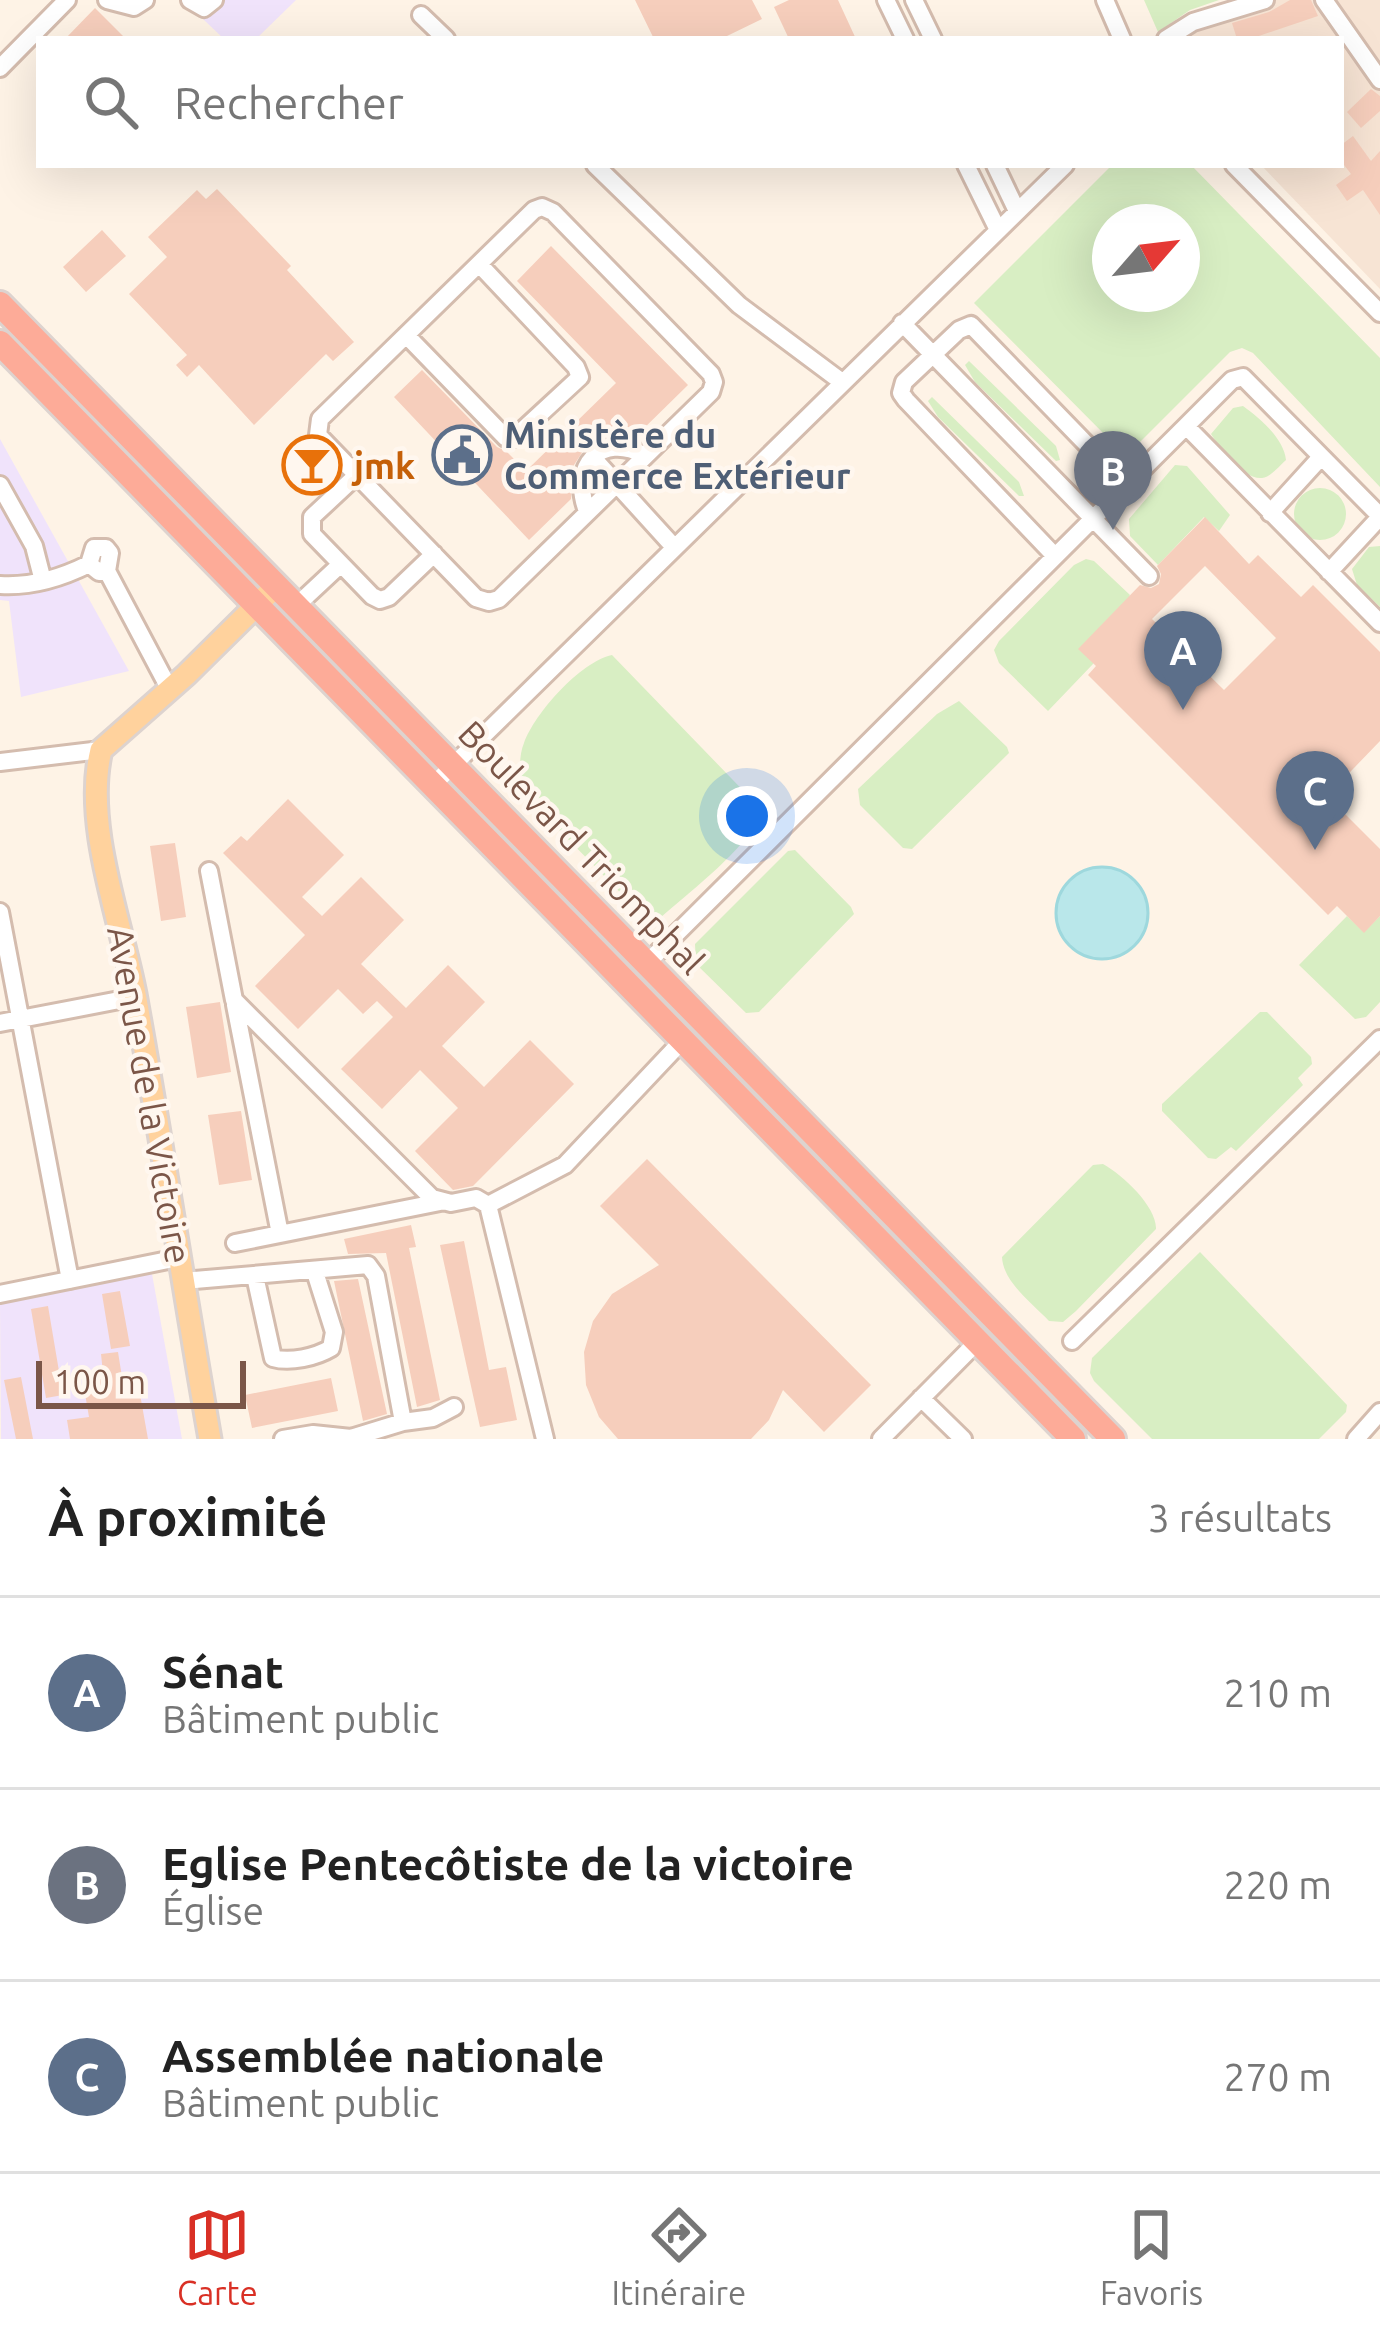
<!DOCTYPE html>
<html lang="fr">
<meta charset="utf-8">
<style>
:root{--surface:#fff;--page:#f2f2f2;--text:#222;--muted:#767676;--line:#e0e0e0;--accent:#d93025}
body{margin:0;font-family:Ubuntu,sans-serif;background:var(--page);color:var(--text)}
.compass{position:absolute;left:1092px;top:204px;width:108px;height:108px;border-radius:50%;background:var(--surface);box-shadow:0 12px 48px #0002;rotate:62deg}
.scale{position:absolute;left:36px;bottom:30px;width:210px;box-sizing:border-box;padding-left:12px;border:6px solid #7b5648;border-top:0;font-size:33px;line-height:42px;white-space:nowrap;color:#7b5648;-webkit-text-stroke:9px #fff7ef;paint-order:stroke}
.you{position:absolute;left:747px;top:816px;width:42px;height:42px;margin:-30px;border:9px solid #fff;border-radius:50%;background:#1a73e8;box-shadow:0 0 0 18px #1a73e833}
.badge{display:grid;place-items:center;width:78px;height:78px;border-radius:50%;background:var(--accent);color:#fff;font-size:39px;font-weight:700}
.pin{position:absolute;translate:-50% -99px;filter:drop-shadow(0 3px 6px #0008)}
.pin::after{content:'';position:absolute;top:63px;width:42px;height:36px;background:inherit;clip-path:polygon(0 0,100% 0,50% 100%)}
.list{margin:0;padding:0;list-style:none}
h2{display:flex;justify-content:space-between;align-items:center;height:156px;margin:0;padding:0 48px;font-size:51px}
h2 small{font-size:39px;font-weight:400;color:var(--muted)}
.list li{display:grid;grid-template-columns:78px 1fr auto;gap:36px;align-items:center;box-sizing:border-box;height:192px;padding:0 48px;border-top:3px solid var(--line)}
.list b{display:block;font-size:45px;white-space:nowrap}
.list p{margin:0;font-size:39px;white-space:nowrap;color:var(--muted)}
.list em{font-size:39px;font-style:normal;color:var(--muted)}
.icon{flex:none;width:66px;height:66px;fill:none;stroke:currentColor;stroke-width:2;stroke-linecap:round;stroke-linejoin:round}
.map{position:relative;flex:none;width:1380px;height:1439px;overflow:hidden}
.search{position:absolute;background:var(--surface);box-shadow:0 12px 48px #0002;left:36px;right:36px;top:36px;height:132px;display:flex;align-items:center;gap:30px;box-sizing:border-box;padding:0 42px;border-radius:0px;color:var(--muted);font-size:45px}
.sheet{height:732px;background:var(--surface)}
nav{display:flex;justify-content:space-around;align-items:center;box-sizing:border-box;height:168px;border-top:3px solid var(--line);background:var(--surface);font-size:33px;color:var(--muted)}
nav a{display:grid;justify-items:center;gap:6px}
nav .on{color:var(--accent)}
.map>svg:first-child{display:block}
.residential{fill:#f7e4d4}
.education{fill:#f0e3fb}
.green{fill:#d8eec3;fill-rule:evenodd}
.water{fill:#b9e7ea;stroke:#9ed8dd;stroke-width:3}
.building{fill:#f6cebc;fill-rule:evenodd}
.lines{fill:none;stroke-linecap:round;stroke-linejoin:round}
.minor-casing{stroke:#d4bcae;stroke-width:22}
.major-casing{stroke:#ddd3cf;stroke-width:27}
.highway-casing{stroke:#ddd3cf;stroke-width:30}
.minor{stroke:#fff;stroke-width:16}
.major{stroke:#ffd29d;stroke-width:21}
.highway{stroke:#fdab98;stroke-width:24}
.labels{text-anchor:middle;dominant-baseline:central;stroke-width:9;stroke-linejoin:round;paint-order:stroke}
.service-label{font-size:36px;font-weight:bold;fill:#4e5e75;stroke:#fff7ef;text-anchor:start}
.food-label{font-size:36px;font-weight:bold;fill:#c56008;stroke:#fff7ef;text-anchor:start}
.street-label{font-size:36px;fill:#7b5648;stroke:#fff7ef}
</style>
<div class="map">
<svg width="1380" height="1439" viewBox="0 0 1380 1439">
<rect width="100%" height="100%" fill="#fef3e6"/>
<path class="residential" d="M1265,0H1380V289L1261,165H1341V39H1166Z"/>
<path class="education" d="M183,0H296L256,39H224Z
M0,439L129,671L21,697L9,601L0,600Z
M152,1274L182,1439H1L0,1302Z"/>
<path class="green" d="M1144,0H1219L1190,10L1158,32Z
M1112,165H1191L1380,358V487L1253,353L1242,348L1230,352L1136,446L1124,448L1113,443L974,303ZM1110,222H1182V294H1110Z
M969,361L1056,446L1060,460L1056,461L975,382L965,365Z
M932,397L1019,482L1024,496H1019L938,417L928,401Z
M1243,406C1261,419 1284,439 1286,460C1279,466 1271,477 1262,478C1244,480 1220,448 1211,434L1233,408Z
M1175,465L1187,466L1230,515L1219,531L1204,517L1158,565L1130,536L1129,519Z
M1294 514a26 26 0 1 1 52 0a26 26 0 1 1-52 0Z
M1380,546V607L1357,585L1352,569L1369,547Z
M1086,559L1094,561L1130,595L1093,664L1048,711L999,663L994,650L999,641L1074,565Z
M612,655L761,809C757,842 684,896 658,920L648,921L522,792C520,777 518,757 524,743C535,713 580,662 612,655Z
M959,701L1007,747L1009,753L912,849L903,848L860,805L858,789L937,714Z
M795,850L851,907L854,914L759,1012L746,1013L696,964L695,944L788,851Z
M1347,916L1364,932L1380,916V1002L1366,1017L1355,1019L1299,965Z
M1260,1012H1267L1311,1057L1312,1064L1298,1078L1303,1085L1236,1151L1231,1147L1216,1159L1208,1158L1162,1111V1104Z
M1103,1164C1123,1175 1157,1207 1156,1229L1076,1311L1063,1322L1049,1321C1032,1303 1003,1282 1002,1257L1093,1165Z
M1200,1252L1347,1405L1346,1412L1319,1439H1152L1094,1381L1090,1373L1092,1358Z"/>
<path class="water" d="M1056 913a46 46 0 1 1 92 0a46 46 0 1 1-92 0Z"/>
<path class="building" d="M635,0H752L762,19L727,36L729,39H654Z
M789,0H838L856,39H789L774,7Z
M1290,0H1311L1318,16L1250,39H1237L1232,23L1269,12Z
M95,8L126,39H65Z
M1371,89L1380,96V111L1361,128L1347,112Z
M1353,136L1371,161L1380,151V215L1363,190L1347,201L1336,185L1351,174L1341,161V145Z
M217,189L291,266L287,270L354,342L333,361L326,354L254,425L199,365L187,377L176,365L187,355L129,294L167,257L148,237L197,190L206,199Z
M102,230L126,256L86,292L63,267Z
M551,246L688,385L634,438L611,436L585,448L574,465L571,499L529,540L394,397L422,370L497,447L506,451L526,471L616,383L517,281Z
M1205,517L1249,564L1258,555L1301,597L1313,585L1380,652V741L1327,796L1380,849V916L1364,933L1337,906L1328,915L1088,675L1096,666L1078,649L1140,585L1151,588L1159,584L1161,574L1157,566ZM1205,566L1276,638L1224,690L1152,619Z
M288,799L344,855L302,897L322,916L361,877L404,920L361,964L406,1008L448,965L485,1002L442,1046L484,1087L530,1040L574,1084L473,1186L453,1190L415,1151L458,1108L420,1070L382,1109L341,1069L393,1017L377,1001L363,1014L338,989L298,1029L255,986L305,935L223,853L241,836L247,841Z
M175,843L186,917L161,921L150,846Z
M220,1002L231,1072L197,1078L186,1007Z
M241,1111L252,1180L219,1185L208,1115Z
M647,1159L871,1385L824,1432L783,1390L769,1420L751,1439H618L599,1417L586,1385L584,1352L593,1321L612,1294L659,1265L600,1206Z
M411,1225L416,1247L409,1248L440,1400L417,1407L386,1253L348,1254L344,1239Z
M464,1241L489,1370L506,1367L517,1420L480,1427L440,1245Z
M358,1279L387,1414L363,1421L334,1281Z
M120,1291L130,1346L111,1349L102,1294Z
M48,1306L63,1395L46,1398L31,1309Z
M118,1352L125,1396L140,1394L148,1439H70L67,1420L89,1417L82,1376L103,1373L101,1354Z
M21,1377L33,1439H16L4,1380Z
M331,1378L338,1411L252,1428L245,1395Z"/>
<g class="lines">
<g class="minor-casing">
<path id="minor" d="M107,0L134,7L145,0
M190,0L204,8L214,0
M886,0L905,39
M914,0L933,39
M1105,0L1122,39
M1324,0L1380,80
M421,15L446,39
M1166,39L1193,22L1265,0
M0,68L67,0
M595,165L739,305L842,382
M966,165L998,230
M995,165L1017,211
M1234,165L1380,313
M542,207L553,212L711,374L714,382L711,392L499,599L489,602L476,598L318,435L320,419L534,210Z
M902,323L1149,576
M406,335L506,438H514L580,377L576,367L479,264
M1186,426L1232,380L1243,377L1380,516
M594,459L674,547
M357,475L312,517V534L372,596L380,600L389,597L434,554
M0,485L34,546L43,581
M587,511C570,467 600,432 644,455
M1270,513L1321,457
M1054,555L906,400L901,393L904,382L959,330L971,325L1126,485
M107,571L99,572L89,564L94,548H106L110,553L107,571L170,690
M1329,572L1380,517
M0,585C31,587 61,578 89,564
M296,606L341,564
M0,762L101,750
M432,786L1065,165
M209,871L234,1000L432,1198L451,1203L476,1198L488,1205L545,1439
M0,912L70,1280
M646,964L1186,426L1380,623
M235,1005L280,1234
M0,1023L135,997
M488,1205L565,1165L682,1041
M235,1243L440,1202
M255,1276L273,1358C290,1363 316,1357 331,1348L334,1332L315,1272
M183,1281L368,1265L376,1276L403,1422L433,1418L454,1407
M0,1294L178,1258
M1072,1341L1380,1039
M921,1398L963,1439
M283,1439L313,1434L351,1438L403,1422
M881,1439L977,1342
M1356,1439L1380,1412"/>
</g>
<g class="major-casing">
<path id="major" d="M210,1439C184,1291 162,1142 135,994C121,921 83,824 101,750L186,675L276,586"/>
</g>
<g class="highway-casing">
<path id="highway" d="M0,304L1113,1439
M0,343L1073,1439"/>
</g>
<use href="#minor" class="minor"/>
<use href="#major" class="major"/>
<use href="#highway" class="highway"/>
</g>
<defs>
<g id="civic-ring" transform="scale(3)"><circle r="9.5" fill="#fff7ef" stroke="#5c6f8a" stroke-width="1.5"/><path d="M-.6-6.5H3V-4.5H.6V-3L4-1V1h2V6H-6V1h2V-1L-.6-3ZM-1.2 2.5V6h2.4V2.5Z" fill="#5c6f8a"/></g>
<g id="bar-ring" transform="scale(3)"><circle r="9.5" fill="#fff7ef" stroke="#e8710a" stroke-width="1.5"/><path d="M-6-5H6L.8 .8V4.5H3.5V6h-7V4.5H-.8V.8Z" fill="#e8710a"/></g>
</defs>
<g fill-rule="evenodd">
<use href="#civic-ring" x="462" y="455"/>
<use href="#bar-ring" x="312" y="465"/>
</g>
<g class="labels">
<g class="service-label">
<text x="504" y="434">Ministère du<tspan x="504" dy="41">Commerce Extérieur</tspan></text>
</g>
<g class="food-label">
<text x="354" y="465">jmk</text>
</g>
<g class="street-label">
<text transform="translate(582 847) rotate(46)">Boulevard Triomphal</text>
<text transform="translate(150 1095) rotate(80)">Avenue de la Victoire</text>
</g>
</g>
</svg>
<svg class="compass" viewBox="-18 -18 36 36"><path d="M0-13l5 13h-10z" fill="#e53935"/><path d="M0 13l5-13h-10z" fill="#767676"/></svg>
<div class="scale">100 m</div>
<div class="you"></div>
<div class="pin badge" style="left:1183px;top:710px;background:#5c6f8a">A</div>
<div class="pin badge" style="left:1113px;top:530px;background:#6b7280">B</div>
<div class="pin badge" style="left:1315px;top:850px;background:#5c6f8a">C</div>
<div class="search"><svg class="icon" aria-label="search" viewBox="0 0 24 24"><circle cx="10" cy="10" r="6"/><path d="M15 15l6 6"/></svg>Rechercher</div>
</div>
<section class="sheet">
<h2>À proximité<small>3 résultats</small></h2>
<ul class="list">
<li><span class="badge" style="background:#5c6f8a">A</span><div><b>Sénat</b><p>Bâtiment public</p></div><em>210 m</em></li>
<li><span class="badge" style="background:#6b7280">B</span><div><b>Eglise Pentecôtiste de la victoire</b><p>Église</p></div><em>220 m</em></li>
<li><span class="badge" style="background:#5c6f8a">C</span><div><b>Assemblée nationale</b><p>Bâtiment public</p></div><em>270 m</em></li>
</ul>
</section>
<nav>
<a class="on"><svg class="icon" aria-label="map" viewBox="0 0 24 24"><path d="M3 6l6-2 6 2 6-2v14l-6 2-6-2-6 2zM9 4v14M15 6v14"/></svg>Carte</a>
<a><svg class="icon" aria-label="directions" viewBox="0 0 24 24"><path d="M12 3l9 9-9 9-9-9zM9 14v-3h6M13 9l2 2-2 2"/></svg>Itinéraire</a>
<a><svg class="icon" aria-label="saved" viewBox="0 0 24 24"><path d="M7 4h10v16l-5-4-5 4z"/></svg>Favoris</a>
</nav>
